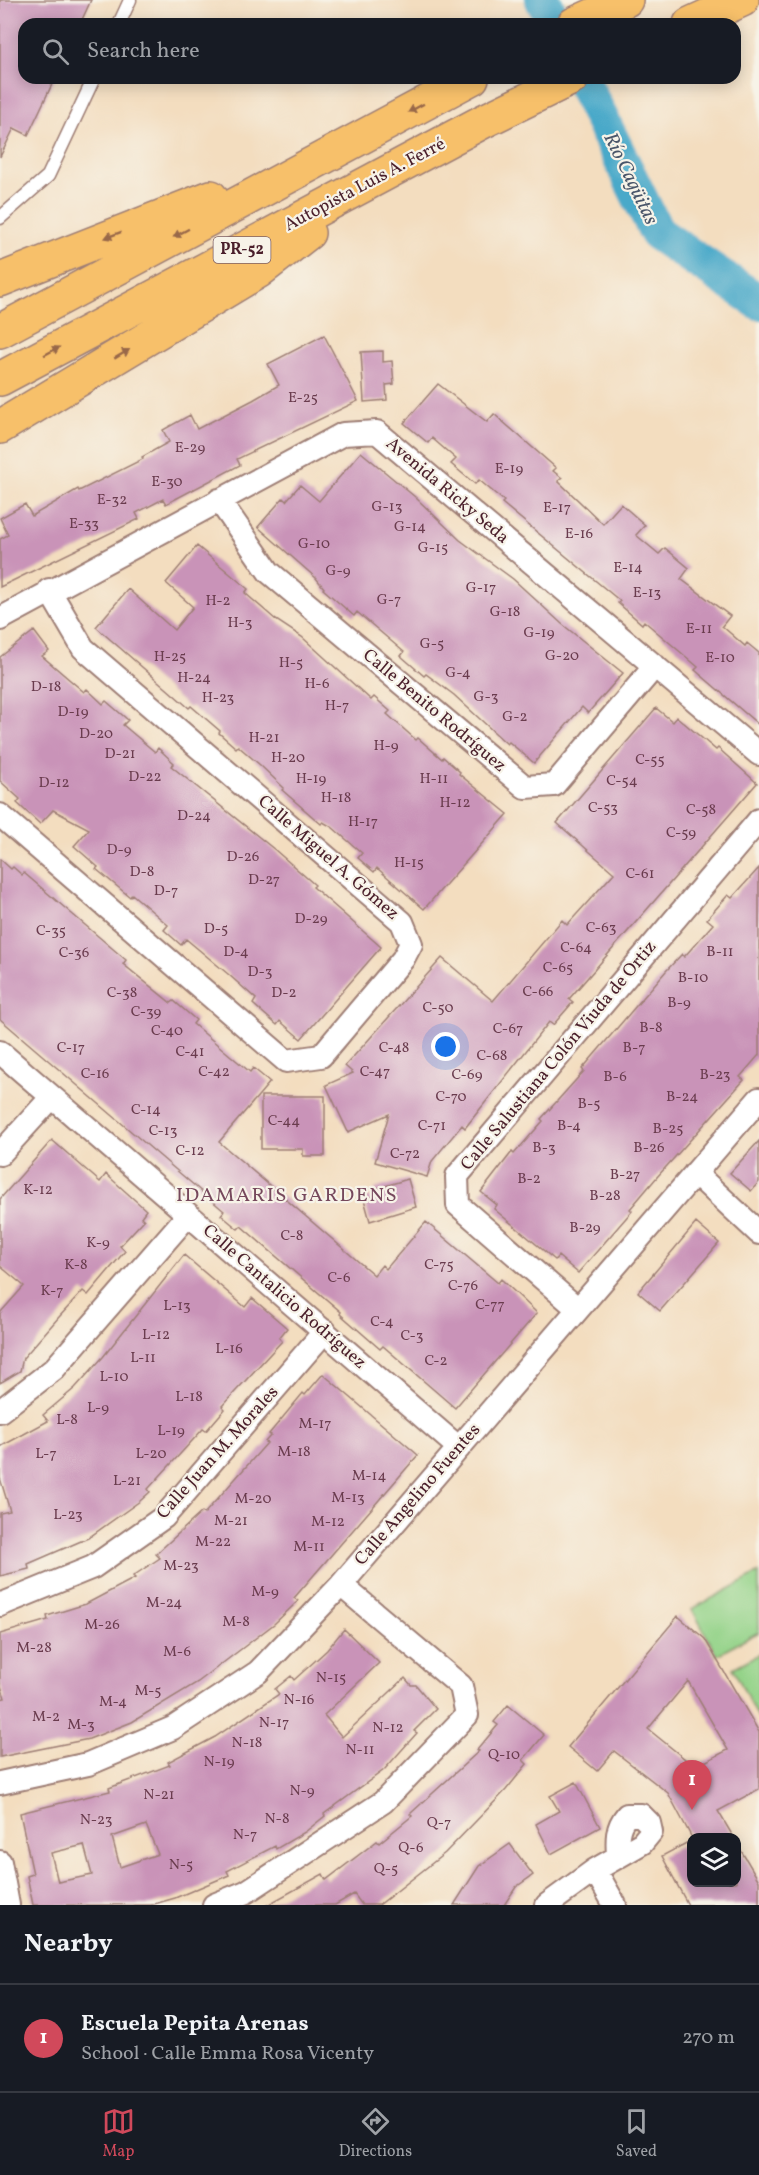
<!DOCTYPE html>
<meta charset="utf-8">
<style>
:root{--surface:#171b24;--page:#20242c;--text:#f1f3f6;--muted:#9ea1a6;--line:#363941;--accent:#d1495b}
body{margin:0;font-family:Vollkorn,serif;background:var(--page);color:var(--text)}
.controls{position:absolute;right:18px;bottom:18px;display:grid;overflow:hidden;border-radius:12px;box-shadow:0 3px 15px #0003}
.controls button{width:54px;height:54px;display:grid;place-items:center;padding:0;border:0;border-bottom:2px solid var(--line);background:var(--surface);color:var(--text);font:30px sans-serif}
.you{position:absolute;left:446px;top:1047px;width:21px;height:21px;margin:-15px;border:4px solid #fff;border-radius:50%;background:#1a73e8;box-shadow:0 0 0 9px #1a73e833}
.badge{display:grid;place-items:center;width:39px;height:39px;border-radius:50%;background:var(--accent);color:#fff;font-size:20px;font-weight:700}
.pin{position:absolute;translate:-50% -50px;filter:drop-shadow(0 2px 3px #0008)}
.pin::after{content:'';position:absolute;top:32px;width:21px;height:18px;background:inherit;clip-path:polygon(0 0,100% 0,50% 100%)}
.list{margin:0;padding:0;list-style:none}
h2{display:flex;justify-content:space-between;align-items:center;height:78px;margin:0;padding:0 24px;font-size:26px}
h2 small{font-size:20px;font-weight:400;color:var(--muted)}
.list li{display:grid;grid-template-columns:39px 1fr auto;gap:18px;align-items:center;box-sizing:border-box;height:108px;padding:0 24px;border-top:2px solid var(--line)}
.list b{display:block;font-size:22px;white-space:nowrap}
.list p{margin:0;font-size:20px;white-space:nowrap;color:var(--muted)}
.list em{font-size:20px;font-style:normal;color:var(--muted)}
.icon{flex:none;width:33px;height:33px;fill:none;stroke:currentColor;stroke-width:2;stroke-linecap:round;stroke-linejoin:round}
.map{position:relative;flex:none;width:759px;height:1905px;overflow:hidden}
.search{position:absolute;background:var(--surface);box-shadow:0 3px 15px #0003;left:18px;right:18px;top:18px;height:66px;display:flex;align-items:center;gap:15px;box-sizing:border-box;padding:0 21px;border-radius:18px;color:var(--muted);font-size:22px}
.sheet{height:186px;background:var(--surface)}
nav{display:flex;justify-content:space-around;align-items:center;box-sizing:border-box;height:84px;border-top:2px solid var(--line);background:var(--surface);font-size:16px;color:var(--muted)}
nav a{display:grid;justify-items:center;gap:3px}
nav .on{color:var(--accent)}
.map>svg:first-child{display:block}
.garden{fill:#94d389;stroke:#6f795a;stroke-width:1.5}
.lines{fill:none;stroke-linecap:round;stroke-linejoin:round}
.river{stroke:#4aa9c9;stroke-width:36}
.building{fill:#c993b8;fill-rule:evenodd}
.lane-casing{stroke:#9e7e75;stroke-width:15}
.street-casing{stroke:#9e7e75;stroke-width:26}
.highway-casing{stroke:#9e7e75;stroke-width:36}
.lane{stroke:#fff;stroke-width:12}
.street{stroke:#fff;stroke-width:22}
.highway{stroke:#f7c06b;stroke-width:33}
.oneway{fill:#986748}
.labels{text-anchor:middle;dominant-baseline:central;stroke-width:4.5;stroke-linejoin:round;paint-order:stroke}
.number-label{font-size:15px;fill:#6a3c4e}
.shield{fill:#f7f3e8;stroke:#7e5f64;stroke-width:1.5}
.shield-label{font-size:16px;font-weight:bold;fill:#4a1f2b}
.street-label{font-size:18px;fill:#4a1f2b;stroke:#f7f3e8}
.water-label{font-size:20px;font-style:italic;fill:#4a566a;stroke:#f7f3e8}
.neighbourhood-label{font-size:20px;letter-spacing:1.5px;fill:#76485c;stroke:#f7f3e8}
</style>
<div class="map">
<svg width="759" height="1905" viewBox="0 0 759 1905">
<rect width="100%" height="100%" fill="#f7f3e8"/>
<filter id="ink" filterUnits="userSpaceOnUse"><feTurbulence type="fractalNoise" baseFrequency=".0167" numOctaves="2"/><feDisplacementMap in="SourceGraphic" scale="12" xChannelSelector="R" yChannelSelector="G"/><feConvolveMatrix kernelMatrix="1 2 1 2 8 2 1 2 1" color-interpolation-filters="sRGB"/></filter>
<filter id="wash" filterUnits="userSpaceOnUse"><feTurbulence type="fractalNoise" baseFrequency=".008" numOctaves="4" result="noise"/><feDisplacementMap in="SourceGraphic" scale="24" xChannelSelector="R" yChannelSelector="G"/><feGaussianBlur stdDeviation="1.35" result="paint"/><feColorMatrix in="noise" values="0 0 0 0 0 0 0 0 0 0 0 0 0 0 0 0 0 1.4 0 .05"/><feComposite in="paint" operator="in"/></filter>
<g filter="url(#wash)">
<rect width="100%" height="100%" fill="#f3ddbf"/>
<path class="garden" d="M759,1573V1632L717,1655L692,1609Z
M759,1654V1720L733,1668Z"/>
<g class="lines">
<path class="river" d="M543,0L555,24
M581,78L657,233L759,302"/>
</g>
<g id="blocks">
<path class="building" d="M0,0H91L80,24H24V78H55L28,135L14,128L0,157Z
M324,335L358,401L237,459L240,465L166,504L163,499L136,513L139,519L0,587V539L8,535L0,518L25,504L32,516L78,489L79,491L143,459L142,457L169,442L163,430L190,415L197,429L253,400L279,385L268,364Z
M383,351V362L392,361L394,384L386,385L387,400L364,402L361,352Z
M438,384L487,422L494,414L556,468L553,471L562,478L558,481L603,524L621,504L645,525L636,535L659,554L665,548L689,568L681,579L730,616L722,626L745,646L747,643L759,653V725L695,670L698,667L644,621L642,624L618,603L620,601L502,503L504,501L479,480L475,484L451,464L456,459L432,438L428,443L404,423Z
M361,452L415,497L460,540L513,579L562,624L623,673L588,713L582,707L534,763L509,742L507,744L454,695L426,674L424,676L401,656L404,652L357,612L354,616L323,589L324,588L316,578L258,527L283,498L286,501L300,485L319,501Z
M197,546L248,589L245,593L276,620L302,637L371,700L374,697L390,711L387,714L416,740L418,738L442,759L443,757L460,772L459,774L508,814L424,909L377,868L374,872L358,858L362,853L332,827L323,822L321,824L282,790L284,788L260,765L238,746L236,748L219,733L220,731L191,706L189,708L96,627L128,589L174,630L193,607L166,583Z
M34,631L49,651L42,656L84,692L87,689L103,704L106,701L128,720L123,725L155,752L158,748L174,763L171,766L275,850L315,885L313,887L381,947L301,1039L280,1021L277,1025L253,1004L256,999L228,974L186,939L181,945L164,930L168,925L132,894L130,897L96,869L98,867L74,846L89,829L53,810L40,824L17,803L20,799L0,781V657Z
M656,708L673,722L677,717L716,750L718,748L757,783L569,999L573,1002L553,1025L549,1022L465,1128L462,1125L432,1161L427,1177L375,1162L389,1114L348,1132L326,1085L353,1073L345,1066L442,958L493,1001L562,920L567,925L614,873L557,823Z
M0,859L11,869L13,867L22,875L24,873L126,960L123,964L171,1003L174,1001L196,1020L193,1024L250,1072L253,1068L270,1082L219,1142L374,1275L382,1265L386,1269L426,1222L498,1283L501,1279L537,1313L455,1408L383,1346L380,1349L340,1314L341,1312L241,1226L238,1229L221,1215L224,1211L0,1019Z
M759,868V1055L740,1077L744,1080L657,1177L630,1209L632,1211L578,1273L558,1256L555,1260L524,1234L494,1209L497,1205L481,1192L512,1152L514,1154L543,1121L541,1119L584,1071L582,1069L666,971L682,954L684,957L713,924L707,919L728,895L732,898Z
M261,1096H325V1156H303V1149H261Z
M52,1140L100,1182L106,1174L146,1210L141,1217L144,1220L120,1246L125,1251L88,1295L83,1291L59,1317L23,1358L20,1371L0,1383V1313L24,1286L0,1266V1199Z
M759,1141V1182L751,1191L730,1173Z
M408,1179L416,1207L370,1221L364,1199L377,1195L375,1189Z
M696,1223L719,1243L660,1311L638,1292Z
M184,1255L245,1307L252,1298L287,1328L279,1338L282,1341L222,1406L225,1409L206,1431L203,1429L148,1489L150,1492L140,1501L88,1538L28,1564L29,1569L0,1576V1513L10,1511L0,1478V1447L48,1421L43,1415L75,1388L103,1357Z
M323,1374L418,1455L294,1598L298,1601L274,1624L198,1682L132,1722L89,1739L0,1757V1699L5,1698L0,1683V1634L48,1620L47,1616L86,1604L135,1578L133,1576L160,1558L156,1554L202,1512L204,1514L267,1443L265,1442L271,1435L269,1434L303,1393L305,1395Z
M678,1616L705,1639L759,1732V1789L718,1811L734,1838H692L668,1793L614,1751L597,1771L568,1747ZM688,1681L728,1750L695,1767L648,1729Z
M344,1629L379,1663L324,1715L342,1737L405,1678L411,1685H416L436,1709L414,1731L417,1733L384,1770L324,1814L325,1816L305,1832L276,1849L275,1846L227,1871L229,1875L175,1898L151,1905H33L27,1876L33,1874L20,1813L110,1791L109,1788L170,1765L168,1762L215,1737L279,1694L275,1689L291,1676L294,1680L327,1650ZM146,1825L158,1854L120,1867L112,1837ZM84,1845L92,1875L58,1882L51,1853Z
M508,1705L544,1735L523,1760L527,1764L506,1790L445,1853L379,1905H362L354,1894L335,1905H267L323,1874L326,1880L377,1841L379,1843L412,1816L410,1814L479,1751L477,1750L498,1725L494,1722Z
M576,1782L600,1827L551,1854L536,1824L559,1811L550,1796Z
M692,1840V1882H736V1842L759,1881V1905H688L662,1856Z
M510,1844L533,1875L516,1887L504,1905H454L479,1866Z"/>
</g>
</g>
<g filter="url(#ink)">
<use href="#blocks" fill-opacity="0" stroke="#9e7e75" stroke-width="1.5"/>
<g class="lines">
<g class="lane-casing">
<path id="lane" d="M119,24L130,0
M0,218L48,176L94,78"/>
</g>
<g class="street-casing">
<path id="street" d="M219,500L269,572L525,787L554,785L655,666
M0,619L343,434L377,432L759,754
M0,815L286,1061L321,1056L403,959L411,944L402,922L83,648L49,590
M0,1052L459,1448
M0,1154L52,1097
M695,1173L759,1233
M578,1309L458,1205L457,1176L759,820
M0,1411L54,1369L188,1215
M0,1605L93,1567L164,1517L325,1331
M0,1783L88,1764L173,1728L258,1672L341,1585L759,1099
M0,1862L8,1905
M595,1870L615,1905
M214,1905L246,1892L383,1802L467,1715L461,1686L341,1585
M547,1905L595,1870L642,1843L651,1832L649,1823L641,1815H627C616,1828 617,1840 618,1856"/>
</g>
<g class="highway-casing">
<path id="highway" d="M574,24L626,0
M690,24L742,0
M0,280L211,197
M0,331L472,78
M0,379L484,121L572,78
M0,427L259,271L308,233"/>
</g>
<use href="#lane" class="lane"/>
<use href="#street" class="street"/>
<use href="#highway" class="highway"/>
</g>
<defs><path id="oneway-solid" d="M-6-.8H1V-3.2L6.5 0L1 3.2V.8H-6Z" transform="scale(1.5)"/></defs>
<g class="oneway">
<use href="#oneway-solid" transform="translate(416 108) rotate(152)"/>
<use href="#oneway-solid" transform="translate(181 233) rotate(152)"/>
<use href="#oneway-solid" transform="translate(113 235) rotate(159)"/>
<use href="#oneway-solid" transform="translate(52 351) rotate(-28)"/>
<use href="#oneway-solid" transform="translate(122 354) rotate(-31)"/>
</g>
</g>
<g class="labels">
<g class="number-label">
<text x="303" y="398">E-25</text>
<text x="190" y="448">E-29</text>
<text x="509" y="469">E-19</text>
<text x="167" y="482">E-30</text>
<text x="112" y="500">E-32</text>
<text x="387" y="507">G-13</text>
<text x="557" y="508">E-17</text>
<text x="84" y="524">E-33</text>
<text x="410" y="527">G-14</text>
<text x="579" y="534">E-16</text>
<text x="314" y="544">G-10</text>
<text x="433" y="548">G-15</text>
<text x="628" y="568">E-14</text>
<text x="338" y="571">G-9</text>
<text x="481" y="588">G-17</text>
<text x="647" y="593">E-13</text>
<text x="389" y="600">G-7</text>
<text x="218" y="601">H-2</text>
<text x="505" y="612">G-18</text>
<text x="240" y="623">H-3</text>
<text x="699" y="629">E-11</text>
<text x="539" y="633">G-19</text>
<text x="432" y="644">G-5</text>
<text x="562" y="656">G-20</text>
<text x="170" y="657">H-25</text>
<text x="720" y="658">E-10</text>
<text x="291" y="663">H-5</text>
<text x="458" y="673">G-4</text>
<text x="194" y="678">H-24</text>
<text x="317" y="684">H-6</text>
<text x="46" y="687">D-18</text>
<text x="486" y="697">G-3</text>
<text x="218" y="698">H-23</text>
<text x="337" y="706">H-7</text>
<text x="73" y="712">D-19</text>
<text x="515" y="717">G-2</text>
<text x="96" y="734">D-20</text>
<text x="264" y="738">H-21</text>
<text x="386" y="746">H-9</text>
<text x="120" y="754">D-21</text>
<text x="288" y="758">H-20</text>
<text x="650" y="760">C-55</text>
<text x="145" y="777">D-22</text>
<text x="311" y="779">H-19</text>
<text x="434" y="779">H-11</text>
<text x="622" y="781">C-54</text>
<text x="54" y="783">D-12</text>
<text x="336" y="798">H-18</text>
<text x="455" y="803">H-12</text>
<text x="603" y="808">C-53</text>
<text x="701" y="810">C-58</text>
<text x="194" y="816">D-24</text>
<text x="363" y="822">H-17</text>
<text x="681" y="833">C-59</text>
<text x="119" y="850">D-9</text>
<text x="243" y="857">D-26</text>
<text x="409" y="863">H-15</text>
<text x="142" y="872">D-8</text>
<text x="640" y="874">C-61</text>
<text x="264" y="880">D-27</text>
<text x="166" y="891">D-7</text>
<text x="311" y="919">D-29</text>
<text x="601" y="928">C-63</text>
<text x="216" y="929">D-5</text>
<text x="51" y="931">C-35</text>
<text x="576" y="948">C-64</text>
<text x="236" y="952">D-4</text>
<text x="720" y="952">B-11</text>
<text x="74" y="953">C-36</text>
<text x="558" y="968">C-65</text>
<text x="260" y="972">D-3</text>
<text x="693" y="978">B-10</text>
<text x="538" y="992">C-66</text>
<text x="122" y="993">C-38</text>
<text x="284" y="993">D-2</text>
<text x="679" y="1003">B-9</text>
<text x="438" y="1008">C-50</text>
<text x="146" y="1012">C-39</text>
<text x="651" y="1028">B-8</text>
<text x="508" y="1029">C-67</text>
<text x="167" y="1031">C-40</text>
<text x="71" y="1048">C-17</text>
<text x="394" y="1048">C-48</text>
<text x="634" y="1048">B-7</text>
<text x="190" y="1052">C-41</text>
<text x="492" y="1056">C-68</text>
<text x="214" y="1072">C-42</text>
<text x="375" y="1072">C-47</text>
<text x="95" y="1074">C-16</text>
<text x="467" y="1075">C-69</text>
<text x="715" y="1075">B-23</text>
<text x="615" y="1077">B-6</text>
<text x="451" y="1097">C-70</text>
<text x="682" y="1097">B-24</text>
<text x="589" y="1104">B-5</text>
<text x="146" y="1110">C-14</text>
<text x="284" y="1121">C-44</text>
<text x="432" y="1126">C-71</text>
<text x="569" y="1126">B-4</text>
<text x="668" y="1129">B-25</text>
<text x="163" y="1131">C-13</text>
<text x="544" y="1148">B-3</text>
<text x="649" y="1148">B-26</text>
<text x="190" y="1151">C-12</text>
<text x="405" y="1154">C-72</text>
<text x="625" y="1175">B-27</text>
<text x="529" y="1179">B-2</text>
<text x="38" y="1190">K-12</text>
<text x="605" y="1196">B-28</text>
<text x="585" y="1228">B-29</text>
<text x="292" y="1236">C-8</text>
<text x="98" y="1243">K-9</text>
<text x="76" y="1265">K-8</text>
<text x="439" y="1265">C-75</text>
<text x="339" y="1278">C-6</text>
<text x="463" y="1286">C-76</text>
<text x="52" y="1291">K-7</text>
<text x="490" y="1305">C-77</text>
<text x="177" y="1306">L-13</text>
<text x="382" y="1322">C-4</text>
<text x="156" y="1335">L-12</text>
<text x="412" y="1336">C-3</text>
<text x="229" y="1349">L-16</text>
<text x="143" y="1358">L-11</text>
<text x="436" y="1361">C-2</text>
<text x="114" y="1377">L-10</text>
<text x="189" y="1397">L-18</text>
<text x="98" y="1408">L-9</text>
<text x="67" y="1420">L-8</text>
<text x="315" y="1424">M-17</text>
<text x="171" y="1431">L-19</text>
<text x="294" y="1452">M-18</text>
<text x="46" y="1454">L-7</text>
<text x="151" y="1454">L-20</text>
<text x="369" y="1476">M-14</text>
<text x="127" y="1481">L-21</text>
<text x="348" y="1498">M-13</text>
<text x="253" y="1499">M-20</text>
<text x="68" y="1515">L-23</text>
<text x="231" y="1521">M-21</text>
<text x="328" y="1522">M-12</text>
<text x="213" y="1542">M-22</text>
<text x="309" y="1547">M-11</text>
<text x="181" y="1566">M-23</text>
<text x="265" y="1592">M-9</text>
<text x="164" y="1603">M-24</text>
<text x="236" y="1622">M-8</text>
<text x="102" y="1625">M-26</text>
<text x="34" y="1648">M-28</text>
<text x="177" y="1652">M-6</text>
<text x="331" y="1678">N-15</text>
<text x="148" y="1691">M-5</text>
<text x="299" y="1700">N-16</text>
<text x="113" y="1702">M-4</text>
<text x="46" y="1717">M-2</text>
<text x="274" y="1723">N-17</text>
<text x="81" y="1725">M-3</text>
<text x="388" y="1728">N-12</text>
<text x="247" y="1743">N-18</text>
<text x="360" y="1750">N-11</text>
<text x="504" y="1755">Q-10</text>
<text x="219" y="1762">N-19</text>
<text x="302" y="1791">N-9</text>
<text x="159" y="1795">N-21</text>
<text x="277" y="1819">N-8</text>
<text x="96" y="1820">N-23</text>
<text x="439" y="1823">Q-7</text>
<text x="245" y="1835">N-7</text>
<text x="411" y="1848">Q-6</text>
<text x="181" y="1865">N-5</text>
<text x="386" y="1869">Q-5</text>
</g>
<rect class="shield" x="213.5" y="237" width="57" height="26" rx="4.5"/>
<g class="shield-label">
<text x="242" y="250">PR-52</text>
</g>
<g class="street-label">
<text transform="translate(365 185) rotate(-28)">Autopista Luis A. Ferré</text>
<text transform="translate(447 491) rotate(40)">Avenida Ricky Seda</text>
<text transform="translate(434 711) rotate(40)">Calle Benito Rodríguez</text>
<text transform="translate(328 858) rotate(41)">Calle Miguel A. Gómez</text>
<text transform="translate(559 1056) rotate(-50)">Calle Salustiana Colón Viuda de Ortiz</text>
<text transform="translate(284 1297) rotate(41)">Calle Cantalicio Rodríguez</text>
<text transform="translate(218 1453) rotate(-48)">Calle Juan M. Morales</text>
<text transform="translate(418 1495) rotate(-49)">Calle Angelino Fuentes</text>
</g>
<g class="water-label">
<text transform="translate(630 179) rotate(64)">Río Cagüitas</text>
</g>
<g class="neighbourhood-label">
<text x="287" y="1196">IDAMARIS GARDENS</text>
</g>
</g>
</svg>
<div class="controls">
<button><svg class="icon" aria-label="layers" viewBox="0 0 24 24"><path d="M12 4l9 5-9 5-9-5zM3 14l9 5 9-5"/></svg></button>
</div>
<div class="you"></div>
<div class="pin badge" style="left:692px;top:1810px">1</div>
<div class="search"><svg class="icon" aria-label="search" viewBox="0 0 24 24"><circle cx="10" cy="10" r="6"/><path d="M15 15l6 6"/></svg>Search here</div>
</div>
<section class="sheet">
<h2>Nearby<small></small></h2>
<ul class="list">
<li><span class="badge">1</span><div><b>Escuela Pepita Arenas</b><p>School · Calle Emma Rosa Vicenty</p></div><em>270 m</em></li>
</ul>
</section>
<nav>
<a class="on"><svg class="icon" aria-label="map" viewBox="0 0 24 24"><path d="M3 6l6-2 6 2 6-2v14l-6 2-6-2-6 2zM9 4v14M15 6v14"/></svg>Map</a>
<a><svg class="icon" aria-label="directions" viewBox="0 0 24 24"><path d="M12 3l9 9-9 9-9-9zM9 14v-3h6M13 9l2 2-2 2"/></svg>Directions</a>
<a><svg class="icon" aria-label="saved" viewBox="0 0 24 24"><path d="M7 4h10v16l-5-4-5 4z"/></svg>Saved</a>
</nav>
